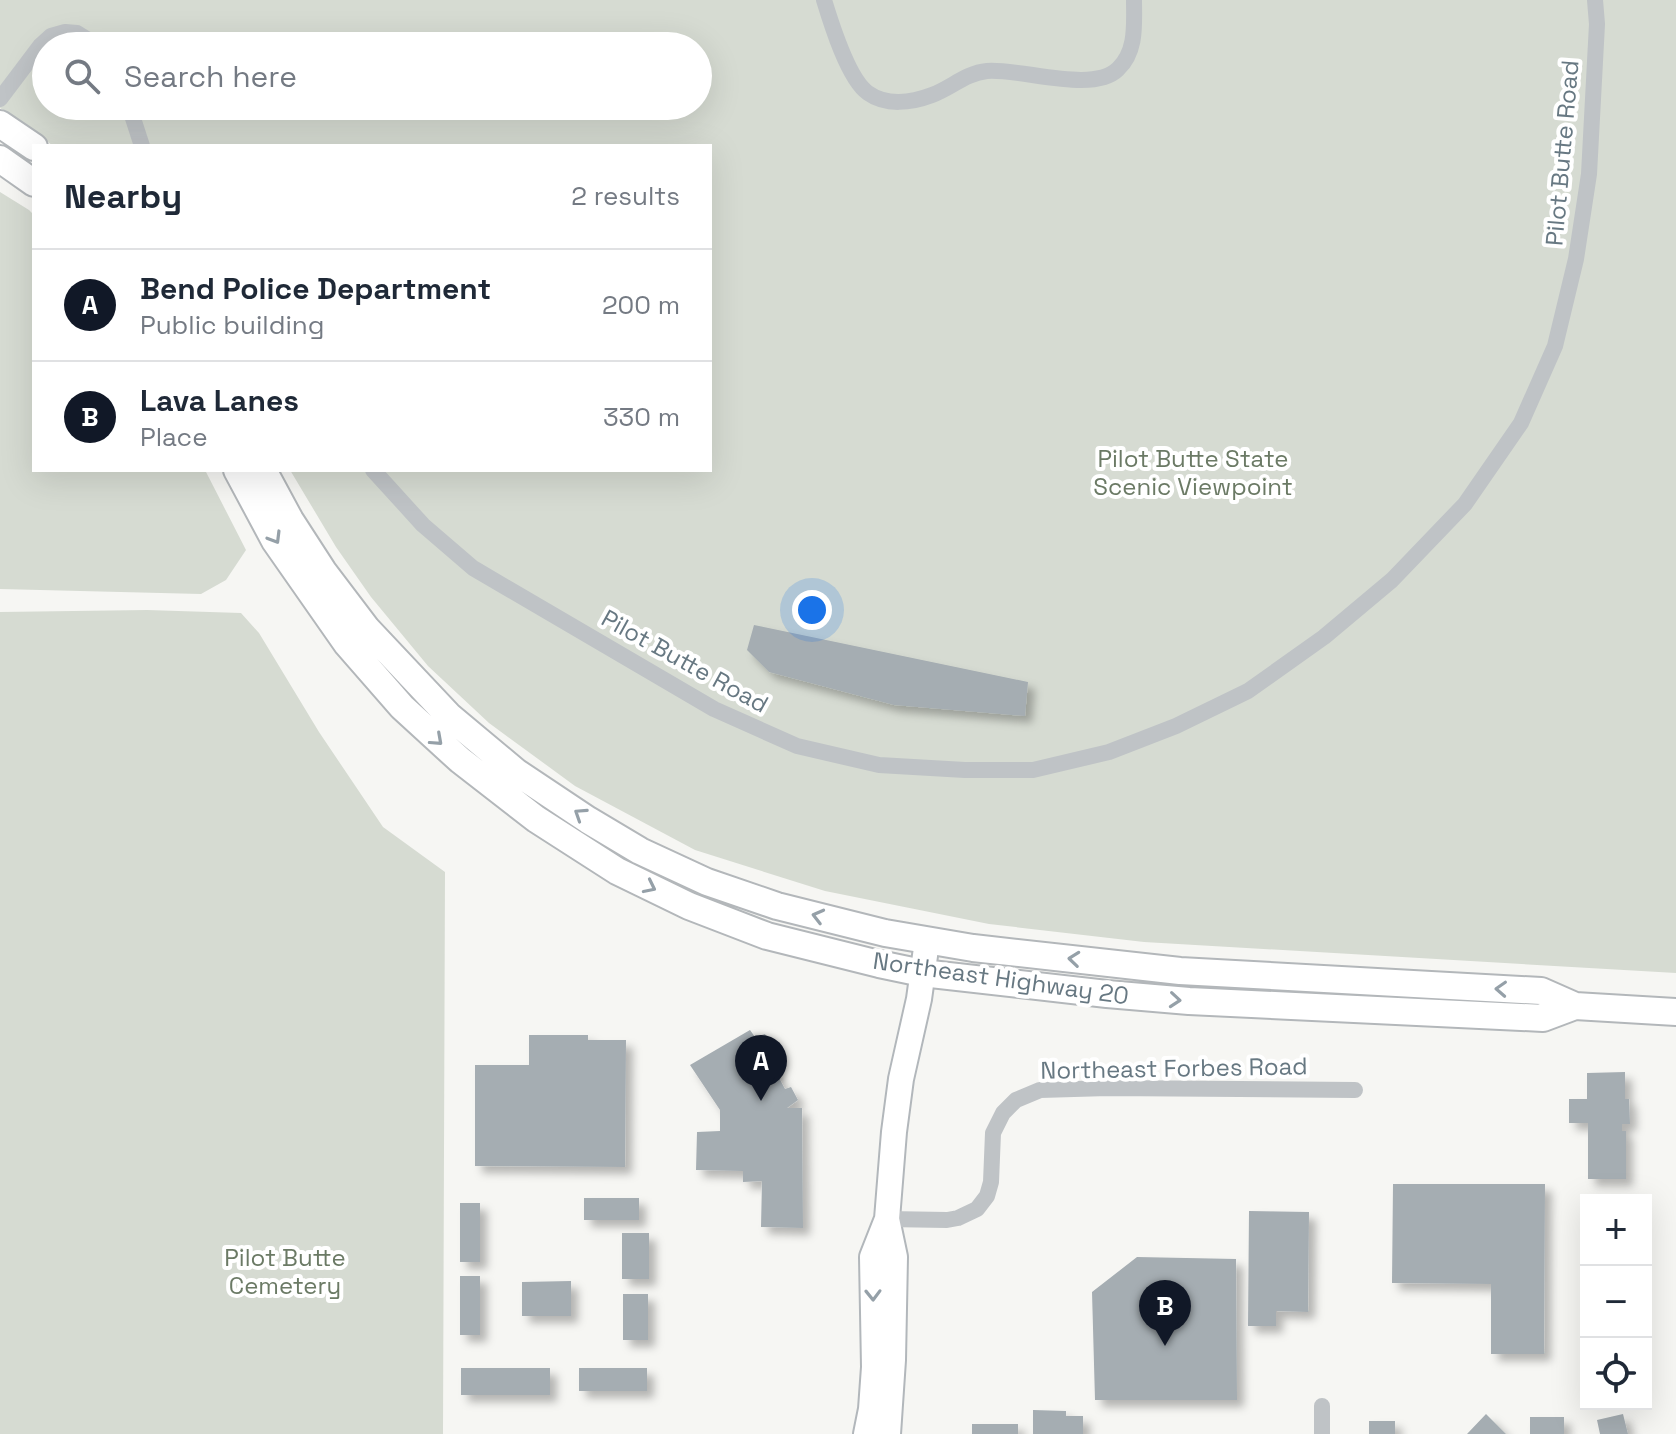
<!DOCTYPE html>
<meta charset="utf-8">
<style>
:root{--surface:#fff;--page:#f2f2f3;--text:#1f2937;--muted:#747a83;--line:#e0e1e3;--accent:#111827}
body{margin:0;font-family:"Space Grotesk",sans-serif;background:var(--page);color:var(--text)}
.controls{position:absolute;right:24px;bottom:24px;display:grid;overflow:hidden;border-radius:0px;box-shadow:0 8px 32px #0002}
.controls button{width:72px;height:72px;display:grid;place-items:center;padding:0;border:0;border-bottom:2px solid var(--line);background:var(--surface);color:var(--text);font:40px sans-serif}
.you{position:absolute;left:812px;top:610px;width:28px;height:28px;margin:-20px;border:6px solid #fff;border-radius:50%;background:#1a73e8;box-shadow:0 0 0 12px #1a73e833}
.badge{display:grid;place-items:center;width:52px;height:52px;border-radius:50%;background:var(--accent);color:#fff;font-size:26px;font-weight:700}
.pin{position:absolute;translate:-50% -66px;filter:drop-shadow(0 2px 4px #0008)}
.pin::after{content:'';position:absolute;top:42px;width:28px;height:24px;background:inherit;clip-path:polygon(0 0,100% 0,50% 100%)}
.list{margin:0;padding:0;list-style:none}
h2{display:flex;justify-content:space-between;align-items:center;height:104px;margin:0;padding:0 32px;font-size:34px}
h2 small{font-size:26px;font-weight:400;color:var(--muted)}
.list li{display:grid;grid-template-columns:52px 1fr auto;gap:24px;align-items:center;box-sizing:border-box;height:112px;padding:0 32px;border-top:2px solid var(--line)}
.list b{display:block;font-size:30px;white-space:nowrap}
.list p{margin:0;font-size:26px;white-space:nowrap;color:var(--muted)}
.list em{font-size:26px;font-style:normal;color:var(--muted)}
.icon{flex:none;width:44px;height:44px;fill:none;stroke:currentColor;stroke-width:2;stroke-linecap:round;stroke-linejoin:round}
.map{position:relative;flex:none;width:1676px;height:1434px;overflow:hidden}
.search{position:absolute;background:var(--surface);box-shadow:0 8px 32px #0002;left:32px;top:32px;width:680px;height:88px;display:flex;align-items:center;gap:20px;box-sizing:border-box;padding:0 28px;border-radius:44px;color:var(--muted);font-size:30px}
.panel{position:absolute;background:var(--surface);box-shadow:0 8px 32px #0002;left:32px;top:144px;width:680px;height:328px;border-radius:0px}
.map>svg:first-child{display:block}
.green{fill:#d6dbd2;fill-rule:evenodd}
.building{fill:#a5adb2;filter:url(#shadow)}
.lines{fill:none;stroke-linecap:round;stroke-linejoin:round}
.secondary-casing{stroke:#b2b7bb;stroke-width:28}
.primary-casing{stroke:#b3b7ba;stroke-width:30}
.minor{stroke:#bfc3c6;stroke-width:16}
.secondary{stroke:#fff;stroke-width:24}
.primary{stroke:#fff;stroke-width:26}
.oneway{stroke:#95a0a8}
.labels{text-anchor:middle;dominant-baseline:central;stroke-width:8;stroke-linejoin:round;paint-order:stroke}
.street-label{font-size:24px;fill:#677882;stroke:#fff}
.park-label{font-size:24px;fill:#6b7a65;stroke:#fff}
</style>
<div class="map">
<svg width="1676" height="1434" viewBox="0 0 1676 1434">
<defs>
<filter id="shadow"><feDropShadow dx="7" dy="7" stdDeviation="4" flood-color="#0004"/></filter>
</defs>
<rect width="100%" height="100%" fill="#f6f6f3"/>
<path class="green" d="M0,0H1676V973L1144,942L989,924L825,891L695,850L575,786L489,723L428,666L371,597L336,547L290,470H710V146H53L26,124L0,108ZM46,46H698V106H46Z
M0,192L29,210L34,215V470H205L246,550L226,580L201,594L0,589Z
M147,610L241,613L259,633L319,732L383,827L445,872L443,1434H0V612Z"/>
<path class="building" d="M754,625L1028,682L1025,716L894,705L769,672L747,650Z
M750,1030L755,1037L765,1034L778,1059L771,1063L785,1089L791,1087L798,1100L787,1108H802L803,1228L761,1227L762,1181L743,1182V1171L696,1170L697,1132L720,1131V1110L690,1065Z
M529,1035H588V1040H626L625,1167L475,1166V1065H529Z
M1625,1072V1099H1629L1630,1124H1622V1131H1626V1179H1588V1123H1569V1099H1587V1073Z
M1393,1184H1545L1544,1354H1491V1284L1392,1283Z
M584,1198H639V1220H584Z
M460,1203H480V1262H460Z
M1249,1211L1309,1212L1308,1312L1276,1311V1326H1248Z
M622,1233H649V1279H622Z
M1137,1257L1236,1259L1237,1400H1095L1092,1292Z
M460,1276H480V1335H460Z
M571,1281V1316H522V1282Z
M623,1294H648V1340H623Z
M461,1368H550V1395H461Z
M579,1368H647V1391H579Z
M1033,1410L1066,1411V1416H1083V1434H1033Z
M1486,1414L1506,1434H1467Z
M1623,1414L1628,1434H1600L1597,1420Z
M1530,1417H1564V1434H1530Z
M1369,1421H1395V1434H1369Z
M972,1424H1018V1434H972Z"/>
<g class="lines">
<g class="secondary-casing">
<path id="secondary" d="M887,1219L895,1257L893,1360L888,1434
M866,1434L871,1409L874,1367L872,1257L887,1219L894,1132L901,1079L919,999L927,941"/>
</g>
<g class="primary-casing">
<path id="primary" d="M0,124L34,147
M0,159L34,183
M237,470L275,541L347,644L402,707L460,760L536,819L617,871L689,906L767,936L879,964L922,973L1107,994L1189,1001L1543,1018L1575,1006
M263,470L290,520L323,571L367,629L449,716L516,772L588,820L640,851L707,882L777,906L885,933L973,948L1180,971L1541,991L1575,1006L1676,1012"/>
</g>
<path class="minor" d="M824,0C831,23 848,79 868,93C886,106 911,103 932,95C951,88 966,73 987,71C1021,68 1093,94 1118,69C1137,51 1134,24 1134,0
M0,99L40,46L51,36L65,32L77,33L98,46
M129,106L142,146
M373,470L423,525L473,568L714,709L797,746L879,765L965,770H1033L1109,752L1176,726L1248,691L1324,637L1392,580L1465,504L1521,423L1555,346L1576,259L1589,174L1597,24L1595,0
M887,1219L947,1220L958,1218L977,1209L987,1196L991,1182L993,1133L1003,1113L1016,1100L1040,1090L1108,1088L1355,1090
M1322,1406V1434"/>
<use href="#secondary" class="secondary"/>
<use href="#primary" class="primary"/>
</g>
<defs><path id="oneway-chevron" d="M-2-3.5L2.5 0L-2 3.5" fill="none" stroke-width="1.6" stroke-linecap="round" stroke-linejoin="round" transform="scale(2)"/></defs>
<g class="oneway">
<use href="#oneway-chevron" transform="translate(275 538) rotate(59)"/>
<use href="#oneway-chevron" transform="translate(437 740) rotate(42)"/>
<use href="#oneway-chevron" transform="translate(580 814) rotate(-147)"/>
<use href="#oneway-chevron" transform="translate(650 887) rotate(26)"/>
<use href="#oneway-chevron" transform="translate(818 916) rotate(-166)"/>
<use href="#oneway-chevron" transform="translate(1074 959) rotate(-174)"/>
<use href="#oneway-chevron" transform="translate(1501 989) rotate(-177)"/>
<use href="#oneway-chevron" transform="translate(1175 1000) rotate(5)"/>
<use href="#oneway-chevron" transform="translate(873 1295) rotate(89)"/>
</g>
<g class="labels">
<g class="street-label">
<text transform="translate(1562 153) rotate(-85)">Pilot Butte Road</text>
<text transform="translate(685 661) rotate(29)">Pilot Butte Road</text>
<text transform="translate(1001 978) rotate(8)">Northeast Highway 20</text>
<text transform="translate(1174 1068) rotate(-1)">Northeast Forbes Road</text>
</g>
<g class="park-label">
<text x="1193" y="458">Pilot Butte State<tspan x="1193" dy="28">Scenic Viewpoint</tspan></text>
<text x="285" y="1257">Pilot Butte<tspan x="285" dy="28">Cemetery</tspan></text>
</g>
</g>
</svg>
<div class="controls">
<button>+</button>
<button>−</button>
<button><svg class="icon" aria-label="locate" viewBox="0 0 24 24"><circle cx="12" cy="12" r="6"/><path d="M12 2v4M12 18v4M2 12h4M18 12h4"/></svg></button>
</div>
<div class="you"></div>
<div class="pin badge" style="left:761px;top:1101px">A</div>
<div class="pin badge" style="left:1165px;top:1346px">B</div>
<div class="search"><svg class="icon" aria-label="search" viewBox="0 0 24 24"><circle cx="10" cy="10" r="6"/><path d="M15 15l6 6"/></svg>Search here</div>
<section class="panel">
<h2>Nearby<small>2 results</small></h2>
<ul class="list">
<li><span class="badge">A</span><div><b>Bend Police Department</b><p>Public building</p></div><em>200 m</em></li>
<li><span class="badge">B</span><div><b>Lava Lanes</b><p>Place</p></div><em>330 m</em></li>
</ul>
</section>
</div>
